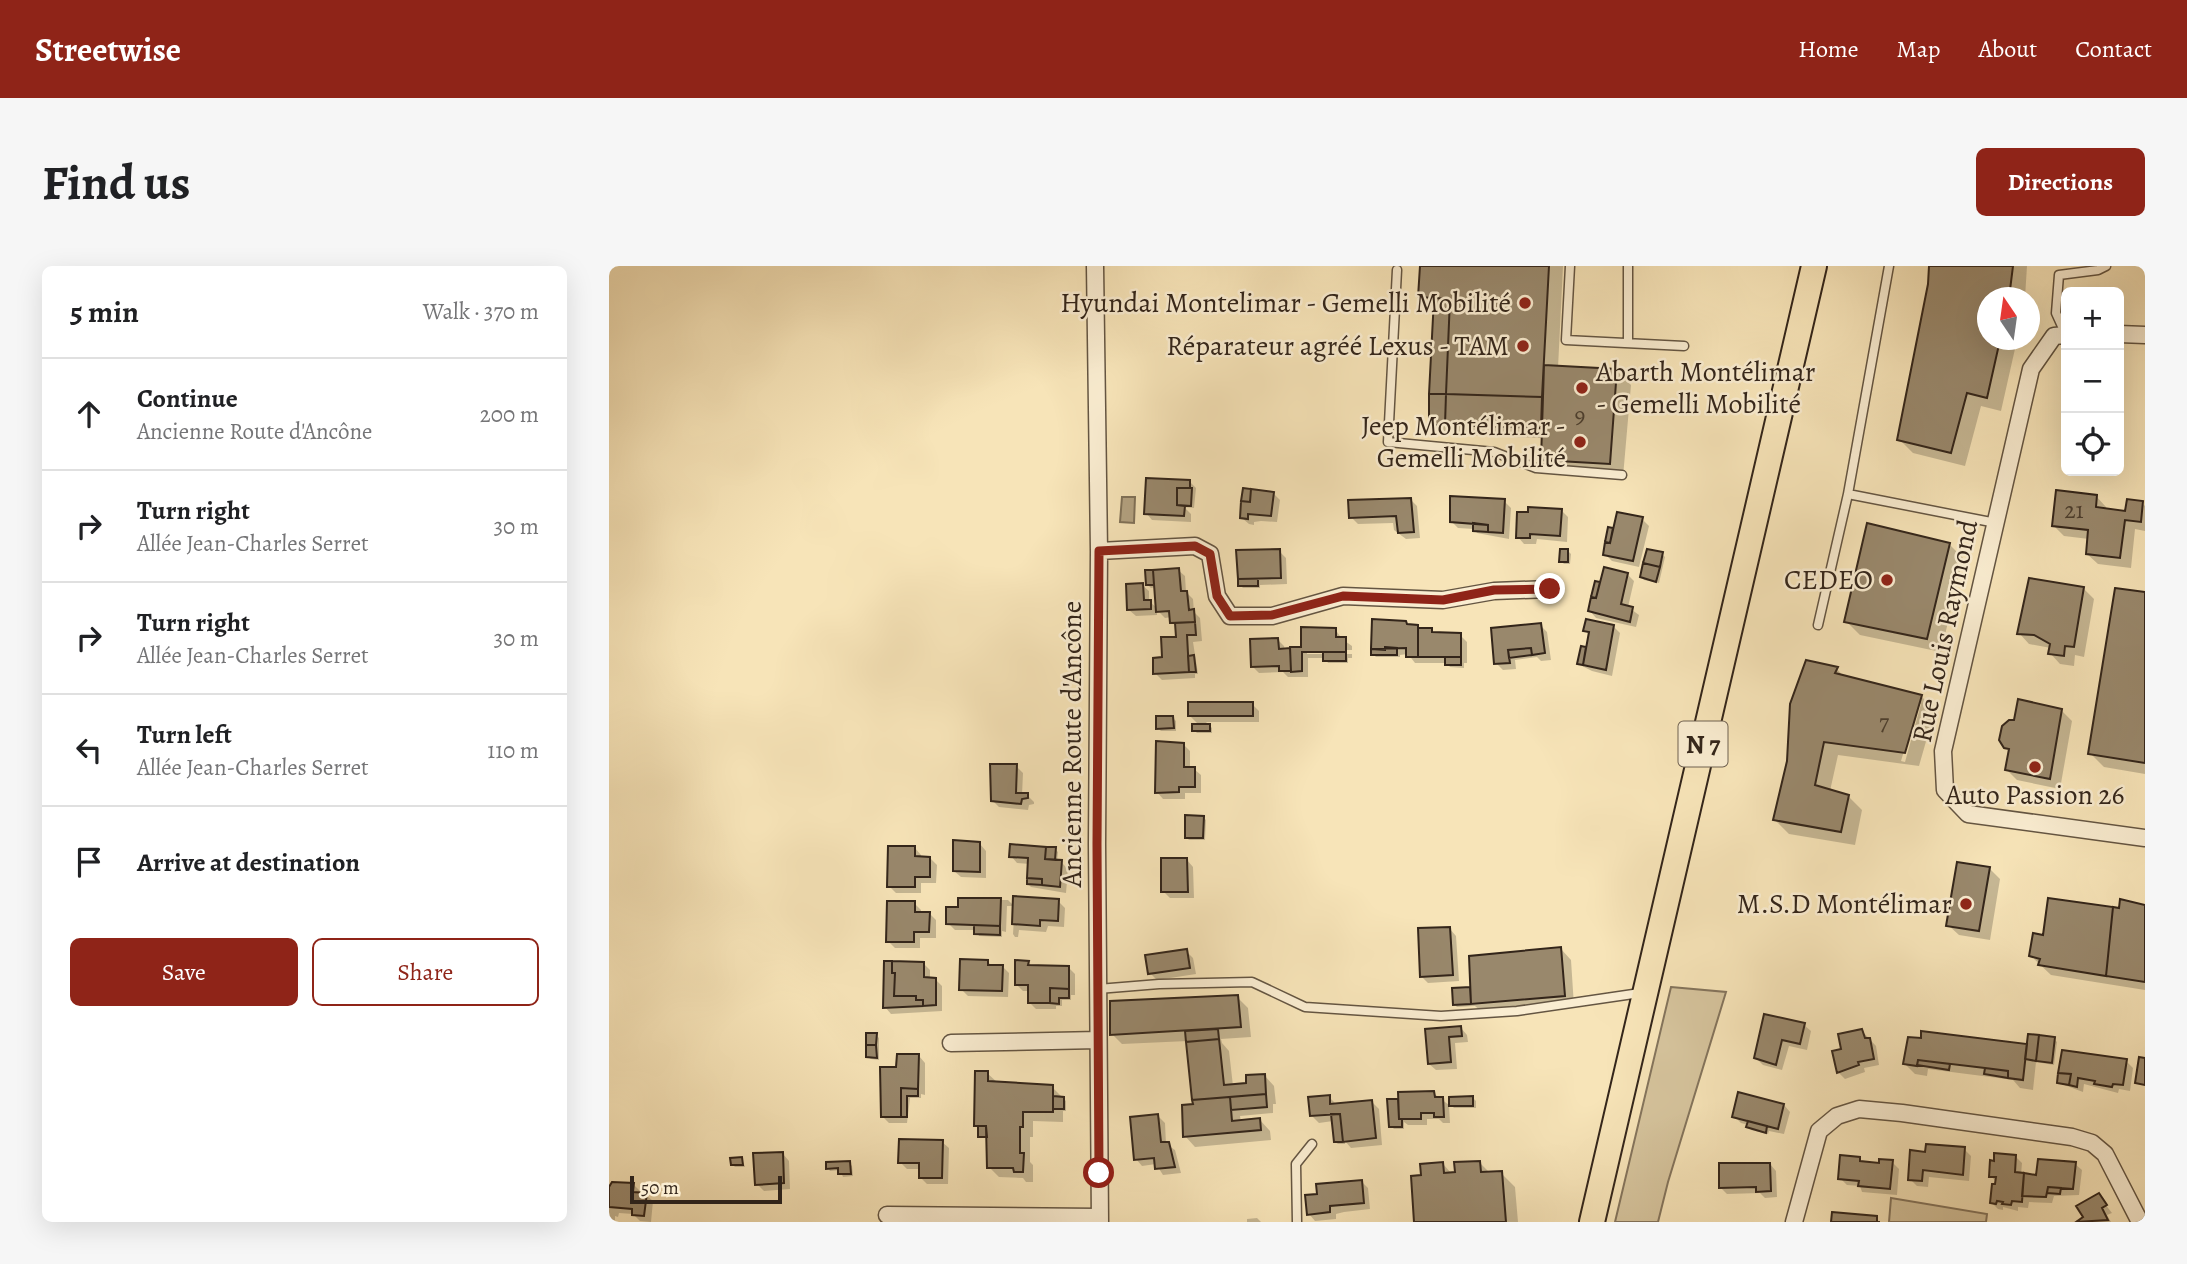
<!DOCTYPE html>
<meta charset="utf-8">
<style>
:root{--surface:#fff;--page:#f6f6f6;--text:#202124;--muted:#757577;--line:#e0e0e0;--accent:#8f2418}
body{margin:0;font-family:Alegreya,serif;background:var(--page);color:var(--text)}
.controls{position:absolute;right:21px;top:21px;display:grid;overflow:hidden;border-radius:10px;box-shadow:0 7px 28px #0002}
.controls button{width:63px;height:63px;display:grid;place-items:center;padding:0;border:0;border-bottom:2px solid var(--line);background:var(--surface);color:var(--text);font:35px sans-serif}
.compass{position:absolute;left:1368px;top:21px;width:63px;height:63px;border-radius:50%;background:var(--surface);box-shadow:0 7px 28px #0002;rotate:347deg}
.scale{position:absolute;left:21px;bottom:18px;width:152px;box-sizing:border-box;padding-left:7px;border:4px solid #33251a;border-top:0;font-size:19px;line-height:24px;white-space:nowrap;color:#33251a;-webkit-text-stroke:5px #faedd1;paint-order:stroke}
.stop{position:absolute;width:21px;height:21px;margin:-16px;border:5px solid #8f2418;border-radius:50%;background:#fff}
.stop.end{background:#8f2418;border-color:#fff;box-shadow:0 2px 7px #0008}
.list{margin:0;padding:0;list-style:none}
h2{display:flex;justify-content:space-between;align-items:center;height:91px;margin:0;padding:0 28px;font-size:30px}
h2 small{font-size:23px;font-weight:400;color:var(--muted)}
.list li{display:grid;grid-template-columns:46px 1fr auto;gap:21px;align-items:center;box-sizing:border-box;height:112px;padding:0 28px;border-top:2px solid var(--line)}
.list b{display:block;font-size:26px;white-space:nowrap}
.list p{margin:0;font-size:23px;white-space:nowrap;color:var(--muted)}
.list em{font-size:23px;font-style:normal;color:var(--muted)}
.actions{display:flex;gap:14px;padding:21px 28px}
.actions a{flex:1;padding:16px 0;border:2px solid var(--accent);border-radius:10px;text-align:center;font-size:24px;color:var(--accent)}
.actions .main{background:var(--accent);color:#fff}
.icon{flex:none;width:38px;height:38px;fill:none;stroke:currentColor;stroke-width:2;stroke-linecap:round;stroke-linejoin:round}
.map{position:relative;flex:none;width:1536px;height:956px;overflow:hidden;border-radius:10px}
header{display:flex;align-items:center;gap:42px;box-sizing:border-box;height:98px;padding:0 35px;background:var(--accent);color:#fff}
header strong{font-size:33px}
nav{display:flex;gap:38px;margin-inline-start:auto;font-size:24px}
.intro{display:flex;align-items:center;justify-content:space-between;box-sizing:border-box;height:168px;padding:0 42px}
h1{margin:0;font-size:49px}
.button{padding:18px 32px;border-radius:10px;background:var(--accent);color:#fff;font-size:24px;font-weight:700}
main{display:flex;gap:42px;padding:0 42px}
aside{flex:1;background:var(--surface);border-radius:10px;box-shadow:0 7px 28px #0002}
.map>svg:first-child{display:block}
.green{fill:#d6c49d;stroke:#84745c;stroke-width:2}
.water{fill:#b4a382;stroke:#807158;stroke-width:2}
.shadow{fill:#0003;fill-rule:evenodd}
.building{fill:#99886c;stroke:#33251a;stroke-width:2}
.lines{fill:none;stroke-linecap:round;stroke-linejoin:round}
.service-casing{stroke:#645542;stroke-width:11}
.minor-casing{stroke:#645542;stroke-width:19}
.primary-casing{stroke:#33251a;stroke-width:28}
.service{stroke:#faedd1;stroke-width:8}
.minor{stroke:#faedd1;stroke-width:16}
.primary{stroke:#f7e4b8;stroke-width:24}
.route{stroke:#8f2418;stroke-width:9}
.poi-dot{fill:#8f2418;stroke:#faedd1;stroke-width:2.5}
.labels{text-anchor:middle;dominant-baseline:central;stroke-width:5;stroke-linejoin:round;paint-order:stroke}
.number-label{font-size:24px;fill:#4c3e2e}
.shield{fill:#faedd1;stroke:#6f6151;stroke-width:2}
.shield-label{font-size:26px;font-weight:bold;fill:#33251a}
.poi-label{font-size:28px;fill:#33251a;stroke:#faedd1;text-anchor:end}
.street-label{font-size:28px;fill:#33251a;stroke:#faedd1}
</style>
<header>
<strong>Streetwise</strong>
<nav><a>Home</a><a>Map</a><a>About</a><a>Contact</a></nav>
</header>
<div class="intro"><h1>Find us</h1><a class="button">Directions</a></div>
<main>
<aside>
<h2>5 min<small>Walk · 370 m</small></h2>
<ul class="list">
<li><svg class="icon" aria-label="ahead" viewBox="0 0 24 24"><path d="M12 20V5M6 11l6-6 6 6"/></svg><div><b>Continue</b><p>Ancienne Route d'Ancône</p></div><em>200 m</em></li>
<li><svg class="icon" aria-label="right" viewBox="0 0 24 24"><path d="M7 20v-9h11M14 6l5 5-5 5"/></svg><div><b>Turn right</b><p>Allée Jean-Charles Serret</p></div><em>30 m</em></li>
<li><svg class="icon" aria-label="right" viewBox="0 0 24 24"><path d="M7 20v-9h11M14 6l5 5-5 5"/></svg><div><b>Turn right</b><p>Allée Jean-Charles Serret</p></div><em>30 m</em></li>
<li><svg class="icon" aria-label="left" viewBox="0 0 24 24"><path d="M17 20v-9H6M10 6l-5 5 5 5"/></svg><div><b>Turn left</b><p>Allée Jean-Charles Serret</p></div><em>110 m</em></li>
<li><svg class="icon" aria-label="arrive" viewBox="0 0 24 24"><path d="M6 21V4h12l-3 4 3 4H6"/></svg><div><b>Arrive at destination</b></div></li>
</ul>
<div class="actions"><a class="main">Save</a><a>Share</a></div>
</aside>
<div class="map">
<svg width="1536" height="956" viewBox="0 0 1536 956">
<rect width="100%" height="100%" fill="#f7e4b8"/>
<filter id="stains"><feTurbulence type="fractalNoise" baseFrequency=".00286" numOctaves="4"/><feColorMatrix values="0 0 0 0 .2 0 0 0 0 .09 0 0 0 0 .02 0 0 0 .5 -.17"/></filter>
<radialGradient id="worn" r=".72"><stop offset=".6" stop-color="#630" stop-opacity="0"/><stop offset="1" stop-color="#630" stop-opacity=".3"/></radialGradient>
<path class="green" d="M1062,721L1117,726L1059,916L1049,956H1006Z
M1282,932L1378,948L1377,956H1280Z"/>
<path class="water" d="M513,231H526L525,257L511,256Z"/>
<path class="shadow" d="M813,0H954L949,102L1008,105L1022,119L1014,211L948,208L934,194V172L849,169L845,166L829,165L822,159L825,45L811,31ZM851,127L942,129V132L851,130Z
M1322,0H1418L1416,32H1378V74H1408L1392,145L1372,140L1356,200L1304,187L1290,173L1321,18Z
M580,215L587,222L585,242L575,241L582,248V256L543,254L537,247Z
M664,227L671,234L668,256L652,255L645,256V259L640,258L633,252Z
M1487,230L1497,241V244L1517,246L1533,237L1536,240V265L1526,263L1522,302L1489,298L1478,288L1480,273L1455,270L1445,260Z
M801,233L808,240L811,272L797,273L785,264L784,257L749,258L742,251Z
M895,235L902,242L900,273L868,267L865,263L849,262L842,255Z
M952,244L959,251L958,276L928,273L927,278H915L909,271Z
M1033,253L1040,260L1030,301L1003,295L996,288L1000,263L1006,264Z
M1340,278L1354,292L1332,386L1251,369L1237,355Z
M629,285H670L677,292L678,318L651,319V322H634L631,319Z
M959,285L962,288L961,298H955L952,295Z
M1053,288L1056,291L1050,317L1035,314L1033,311Z
M569,304L576,310L577,326L584,333L585,346L591,352L593,375L584,376L589,408H586V412L553,414L546,407L569,372L568,361L563,356V351L556,352L548,344V349L527,350L520,344L533,319L540,325V335L549,343L547,321L542,322L539,319L538,306Z
M1019,309L1025,315L1019,341L1030,349L1027,361L987,352L981,345L987,317L992,318Z
M1474,322L1485,333L1475,391L1466,389L1465,400L1451,398L1441,387L1442,382L1420,378L1410,367Z
M1507,324L1536,328V508L1495,501L1481,487Z
M764,355L796,356L801,361L822,364L826,368L851,369L858,376V397H855V402L841,401L838,397H806L799,388L791,389V391H767L764,388Z
M931,359L938,366L942,394L932,395L928,391L906,394L907,403L894,404L887,397Z
M1004,360L1011,367L1003,410L983,405L973,400L970,397L977,383L979,385L981,370L976,364Z
M726,363L733,373L743,380V384H698V388H743V392H739V397H719L716,392H699V411H679L674,406L650,407L643,400L668,373L675,380L676,384L694,382Z
M1228,403L1236,412L1312,430L1326,444L1310,500L1229,489L1221,525L1239,530L1253,544L1246,579L1180,568L1166,554L1180,495ZM1309,438H1312L1296,496L1292,495Z
M643,438L650,445V456H597L603,462V467H588L585,464L591,460L581,450Z
M1452,444L1463,455L1451,523L1408,514L1398,504L1401,486L1397,481Z
M564,452L567,455V465H552L549,462Z
M574,478L581,485V503H585L592,509V527H576V533H554L548,526Z
M407,500L414,507L413,529H418L425,536V538L420,539L419,544L390,541L383,534Z
M594,551L597,554L596,574H580L577,571Z
M371,578L377,585V612L352,611L345,605Z
M306,582L312,589V592H321L328,599L327,617H312V627H287L280,620Z
M446,583L449,586L448,595L452,596L459,603L457,627L422,621L419,618L421,598L408,597L402,590Z
M578,594L584,601L585,632H561L554,625Z
M1381,603L1391,613L1381,674L1350,669L1339,659Z
M406,632L449,635L456,642L455,661L439,660L437,666L410,664L409,671H406L404,668Z
M351,634H399L405,640H398L397,666L393,665V671L370,670L367,664H346L339,657L351,643Z
M1512,635L1536,640V724L1442,709L1422,690L1435,671L1512,644Z
M305,637L312,644V647H320L327,654V672H311V682H286L279,675Z
M841,663L847,670L850,715L819,717L812,710Z
M952,683L962,694L965,740L874,747L866,740L848,741L845,738L844,724L863,723Z
M577,685L584,692L587,708L548,714L541,707Z
M378,695L383,700H393L400,707L399,731L359,730L352,723Z
M419,696L424,701L460,702L466,708V729H462V734H453V740H447V743H427L420,736L421,725H414L407,718Z
M314,697L321,704V713H326L333,720V745L282,748L276,741Z
M628,731L639,742L642,771L612,773L613,777L620,785L624,820L639,818L655,809L665,820L667,838H664V847L631,850L632,856L651,854L661,865L662,874L586,881L576,870L586,840L579,775L513,778L503,768Z
M1157,750L1195,759L1202,765L1198,784L1180,780L1173,804L1154,799L1147,792Z
M852,762L858,769L859,776L846,777L848,803L827,804L820,798L818,764Z
M1253,765L1267,780L1270,799L1255,802L1256,806L1236,813L1229,806L1234,785Z
M267,769L270,772V794L262,793L259,791Z
M1300,773L1420,780L1445,773L1448,776L1445,799L1427,796L1424,824L1411,822L1404,814L1397,813L1319,803L1318,810L1306,808L1296,798Z
M310,790L316,797V829L312,828V832H301L298,857H280L273,850L289,803Z
M1517,795L1524,802L1521,825L1510,823L1509,827L1475,818L1474,826L1450,817Z
M378,807L389,817L443,821L457,835V845H454V856L424,855V871H421V896L424,899V916H417L414,912L390,911L380,901L379,873L371,870V863L367,859Z
M824,827L840,839L841,857H834L830,853H818V859H799L795,856V863H785L782,860L789,835L791,837Z
M720,831L727,838L763,836L770,843L773,879L742,882L736,875V878H729L726,876L724,855L710,857L703,850Z
M864,832L867,835V842H845L842,839Z
M1175,839L1181,846L1175,868L1160,865L1159,868L1142,864L1140,859L1132,857L1125,850Z
M549,850L556,857L557,878L566,884L572,907L554,909L547,898L533,900L527,893Z
M333,876L340,882L339,918H318L311,911V903H298L291,896Z
M1355,883L1362,890L1360,915L1320,911L1319,921L1308,920L1301,913L1318,888Z
M174,888L180,895L181,923L155,925L148,918Z
M1406,890L1413,897L1412,909L1428,911L1466,898L1473,904L1470,929L1445,930L1443,937L1420,936L1419,942L1409,941V945L1394,941V944L1389,943L1383,937L1388,917L1382,910Z
M133,893L136,901H126L123,898Z
M1250,893L1255,898L1272,899L1283,896L1290,903L1288,929L1253,926L1251,920L1238,919L1231,912Z
M870,896L881,907H892L906,921L909,956H807L834,898L843,908Z
M240,897L243,900L244,910L234,911L231,904L221,905L219,902Z
M1161,898L1167,905L1168,931L1156,932L1151,927L1118,928L1111,921Z
M752,915L759,922L761,943L735,946L727,948V953L706,955L700,948L710,930Z
M24,918L31,925V928L37,929L44,935L42,956L31,955L24,948L10,947L9,951L6,950V954H0V922Z
M1489,929L1503,947L1498,949L1502,956H1470L1477,952Z
M648,952L652,956H638V953Z"/>
<path class="building" d="M811,0H940L933,131L837,128L841,33L809,31Z
M1320,0H1404L1400,32H1378V74H1391L1378,132L1358,127L1342,187L1288,174L1319,18Z
M825,32L841,33L837,128H820Z
M935,99L1008,103L1001,198L932,194Z
M820,128H837L836,159H820Z
M837,128L933,131L932,162L836,159Z
M537,212L581,214V222H568V239L576,240L575,250L535,248Z
M568,222H583L582,240L568,239Z
M634,222L642,223L641,236L632,235Z
M642,223L665,226L662,250L639,248V253L631,252L632,235L641,236Z
M1447,224L1488,229L1487,241L1516,245L1518,233L1534,235L1532,256L1516,254L1511,292L1477,288L1479,264L1443,260Z
M841,230L896,233L894,267L879,266V259L841,256Z
M802,232L805,266L789,267L787,250L740,252L739,234Z
M919,241L953,243L951,270L921,268V272H907L908,246H919Z
M1008,246L1034,251L1024,295L994,289L996,276L1001,277Z
M864,257L879,259V266L864,265Z
M1258,257L1341,277L1318,373L1235,356Z
M999,261L1004,262L1001,277L996,276Z
M671,283L672,312L629,313L627,284Z
M951,283H959V296H950Z
M1038,283L1054,286L1051,301L1034,297Z
M1034,297L1051,301L1047,316L1031,311Z
M995,301L1019,307L1012,338L1024,341L1021,356L979,345L982,331L987,332Z
M570,302L572,325H578L580,344L585,343L586,356L561,357L560,345L547,346L544,304Z
M536,304H544L545,319H537Z
M1420,312L1475,321L1465,381L1456,380L1455,390L1439,388L1441,378L1425,369L1408,368Z
M629,313H649V320H629Z
M986,315L991,316L987,332L982,331Z
M534,317L535,334H542V343L518,344L517,318Z
M1506,322L1536,326V497L1479,488Z
M763,353L797,355L798,358L809,359V391H797V382L762,383Z
M977,353L1005,359L997,404L974,399L980,366L974,365Z
M586,356L587,369H578L580,406L544,408V392L553,391L552,371H567L566,357Z
M932,357L936,387L923,389L922,382L899,384L901,397L885,398L882,362Z
M692,361L727,362V371H737V386H693V405L682,406L681,381H692Z
M809,362H823V366L852,367V391H809Z
M669,372L670,383L681,382L682,405H670V400L642,401L641,373Z
M972,380L977,381L974,399L968,398Z
M776,381L788,382V389H762V383L776,384Z
M922,382L923,389L900,392L899,384Z
M714,386H737V395H714Z
M585,389L587,406H580L579,390Z
M836,391H852V399H836Z
M1197,394L1229,401L1226,407L1313,429L1296,487L1215,476L1206,519L1240,529L1232,566L1164,554L1178,495L1181,438Z
M1409,433L1453,443L1441,513L1396,504L1400,483L1395,482L1390,474L1393,460L1400,454H1405Z
M579,436H644V450H579Z
M547,450H564L565,462L547,463Z
M583,458H601V465H583Z
M547,475L575,477V501H586V521H570V526L546,527Z
M381,498H408L407,527H419V532L413,533L412,538L382,535Z
M576,549L595,550L594,572H576Z
M344,574L371,576V606L344,605Z
M401,578L437,581L436,593L453,594L451,621L433,619V613L418,612L419,592L400,591Z
M279,580H306V590L321,591V611H306V621H278Z
M437,581H447L446,594L436,593Z
M552,592H578L579,626H552Z
M1348,596L1381,601L1370,665L1337,660Z
M418,612L433,613V619L418,618Z
M404,630L450,633L449,655L431,654V660L403,658Z
M349,632H392L391,660L337,658V641H349Z
M1439,632L1504,641L1497,710L1429,699L1431,693L1420,690L1424,667L1434,669Z
M1511,633L1536,639V716L1497,710L1504,641L1510,642Z
M278,635H306V646H321L320,666H305V676H277Z
M365,659L391,660V669L365,668Z
M841,661L844,709L811,711L809,662Z
M952,681L956,730L862,738L860,690Z
M578,683L581,702L539,708L536,689Z
M351,693L379,694V699H394L393,725L350,724Z
M406,694L420,695L419,699L460,700V723L441,722V737H419V719H406Z
M275,695H283V707H286L285,730H307V734H314V740L274,742Z
M283,695L315,696V711L327,712V739L314,740V734H307V730H285L286,707H283Z
M861,721L862,738L844,739L843,722Z
M441,722L460,723V732H450V738L441,737Z
M629,729L632,761L501,769V735Z
M1155,748L1196,757L1191,778L1173,774L1167,799L1145,792Z
M852,760L853,770L840,771L842,796L819,798L816,763Z
M609,763L610,773L577,776L576,765Z
M1253,763L1256,772H1261L1265,793L1249,796L1250,799L1228,807L1223,785L1232,783L1229,768Z
M1312,765L1418,778L1414,814L1399,812V805L1376,802L1309,794L1308,800L1294,798L1299,771L1312,772Z
M257,767H268L267,779H257Z
M1419,768L1430,769L1427,795L1416,793Z
M1430,769L1446,771L1443,797L1427,795Z
M610,773L615,819L637,817V809L656,808L657,828L583,834L577,776Z
M257,779H267L268,792L257,791Z
M1453,784L1518,793L1514,819L1504,818L1503,821L1485,818L1486,815L1469,812L1468,821L1460,819L1462,808L1449,807Z
M288,788H310L309,823L292,822V851H272L271,801H287Z
M1530,791L1536,792V819L1526,817Z
M1309,794L1341,798L1340,804L1308,799Z
M1376,802L1399,805V812L1375,808Z
M366,805H379V815L444,819V846H414V861H411V887H415L414,906H405L404,902H378L377,860H365Z
M1449,807L1462,808L1460,819L1448,817Z
M292,822L309,823V830H298V851H292Z
M825,825L826,831H834L835,851H825V847H812V853H790L789,826Z
M1129,826L1175,838L1169,863L1123,851Z
M657,828L658,841L622,844L621,831Z
M721,829V838L763,834L767,872L734,876L731,848L701,850L699,831Z
M444,830L455,831V843H444Z
M864,830V840H840V831Z
M621,831L623,855L651,852L652,864L574,871L573,839L584,838L583,834Z
M778,833H789L790,853H793V861H780Z
M549,848L552,876H560L566,901L546,903L545,892L525,894L521,851Z
M722,848H731L734,876H725Z
M1139,855L1158,860L1157,867L1137,861Z
M369,860H377L378,871H369Z
M290,873L334,874L333,912H310V897H289Z
M1317,878L1356,881L1354,909L1314,904L1313,915L1299,914L1301,884L1316,886Z
M174,886L175,917L146,919L144,887Z
M1385,887L1407,889L1406,906L1415,907L1413,936L1403,935L1402,939L1393,938L1394,936L1388,935L1387,938L1381,937L1383,918H1386L1387,911H1380L1381,894L1385,895Z
M1231,889L1251,891V895L1270,897V893L1284,894L1281,923L1249,920L1250,915L1229,913Z
M133,891L134,899H122L121,892Z
M1429,893L1467,896L1464,923L1439,921L1437,931L1413,930L1415,907L1427,909Z
M241,895L242,908H229V902L217,903V896Z
M871,895L872,906L893,905L897,956H805L802,910L812,909L811,898L834,896L835,907L846,906L845,896Z
M1110,897H1161L1162,925L1147,926V921L1110,922Z
M753,914L755,937L721,940V946L698,949L696,929L708,928L707,918Z
M3,916L25,917L24,926L38,927L35,950L23,949V943L0,941V921Z
M1439,921L1452,922L1451,928L1438,927Z
M1490,927L1498,939L1493,942L1499,954L1467,956L1474,951L1467,940Z
M1223,946L1268,950V956H1271H1222Z"/>
<g class="lines">
<g class="service-casing">
<path id="service" d="M961,0L957,74L1075,80
M1019,0V77
M1280,0L1239,228L1387,257
M788,4L779,176L885,186L927,202L1013,209
M1457,69L1447,47L1450,9L1489,4L1497,0
M1209,359L1239,228
M489,723L550,718L643,716L696,741L832,750L908,745L1031,727
M688,956L687,898L703,878"/>
</g>
<g class="minor-casing">
<path id="minor" d="M486,0L490,285L488,578L491,956
M1510,68L1536,69
M1457,69L1445,70L1422,103L1334,485L1336,524L1359,548L1536,572
M490,285L586,280L601,288L608,330L621,350H663L734,330L834,334L885,325L941,323
M342,777L489,774
M278,949L490,951
M1185,956L1210,865L1228,850L1250,843L1293,847L1463,871L1483,877L1496,888L1531,956"/>
</g>
<g class="primary-casing">
<path id="primary" d="M983,956L1205,0"/>
</g>
<use href="#service" class="service"/>
<use href="#minor" class="minor"/>
<use href="#primary" class="primary"/>
</g>
<g class="lines">
<path class="route" d="M490,907L488,578L490,285L586,280L601,288L608,330L621,350L663,349L734,330L834,334L885,324L941,323"/>
</g>
<g class="poi-dot">
<circle cx="916" cy="37" r="7"/>
<circle cx="914" cy="80" r="7"/>
<circle cx="973" cy="122" r="7"/>
<circle cx="971" cy="176" r="7"/>
<circle cx="1278" cy="314" r="7"/>
<circle cx="1426" cy="501" r="7"/>
<circle cx="1357" cy="638" r="7"/>
</g>
<g class="labels">
<g class="number-label">
<text x="971" y="149">9</text>
<text x="1465" y="244">21</text>
<text x="1275" y="456">7</text>
</g>
<rect class="shield" x="1069.5" y="455.5" width="49" height="45" rx="5"/>
<g class="shield-label">
<text x="1094" y="478">N 7</text>
</g>
<g class="poi-label">
<text x="902" y="37">Hyundai Montelimar - Gemelli Mobilité</text>
<text x="900" y="80">Réparateur agréé Lexus - TAM</text>
<text x="987" y="106" text-anchor="start">Abarth Montélimar<tspan x="987" dy="32">- Gemelli Mobilité</tspan></text>
<text x="957" y="160">Jeep Montélimar -<tspan x="957" dy="32">Gemelli Mobilité</tspan></text>
<text x="1264" y="314">CEDEO</text>
<text x="1426" y="529" text-anchor="middle">Auto Passion 26</text>
<text x="1343" y="638">M.S.D Montélimar</text>
</g>
<g class="street-label">
<text transform="translate(1336 365) rotate(-78)">Rue Louis Raymond</text>
<text transform="translate(463 478) rotate(-90)">Ancienne Route d'Ancône</text>
</g>
</g>
<rect width="100%" height="100%" filter="url(#stains)"/>
<rect width="100%" height="100%" fill="url(#worn)"/>
</svg>
<div class="controls">
<button>+</button>
<button>−</button>
<button><svg class="icon" aria-label="locate" viewBox="0 0 24 24"><circle cx="12" cy="12" r="6"/><path d="M12 2v4M12 18v4M2 12h4M18 12h4"/></svg></button>
</div>
<svg class="compass" viewBox="-18 -18 36 36"><path d="M0-13l5 13h-10z" fill="#e53935"/><path d="M0 13l5-13h-10z" fill="#757577"/></svg>
<div class="scale">50 m</div>
<div class="stop" style="left:490px;top:907px"></div>
<div class="stop end" style="left:941px;top:323px"></div>
</div>
</main>
